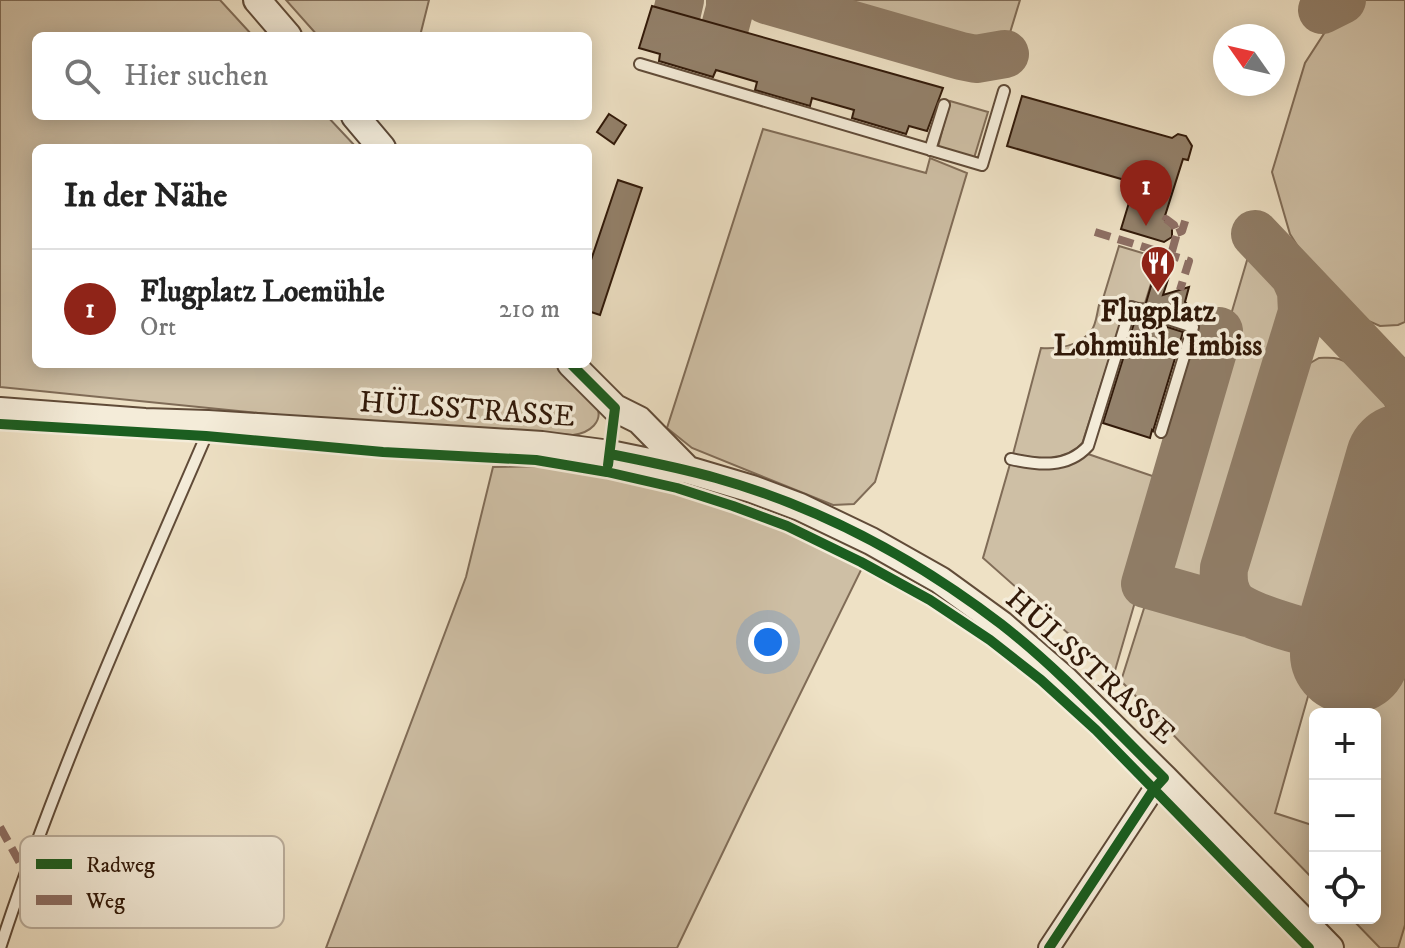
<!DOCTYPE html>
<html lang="de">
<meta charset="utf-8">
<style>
:root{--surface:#fff;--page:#f6f6f6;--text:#222;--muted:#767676;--line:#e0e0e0;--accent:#8f2418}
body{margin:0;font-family:"IM FELL DW Pica",serif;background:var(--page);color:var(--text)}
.controls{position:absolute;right:24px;bottom:24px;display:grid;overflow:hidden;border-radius:12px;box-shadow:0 4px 20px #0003}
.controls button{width:72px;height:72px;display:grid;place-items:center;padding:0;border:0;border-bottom:2px solid var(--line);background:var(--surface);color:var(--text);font:40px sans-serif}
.compass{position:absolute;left:1213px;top:24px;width:72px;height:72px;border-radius:50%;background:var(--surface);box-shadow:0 4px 20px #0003;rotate:304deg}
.you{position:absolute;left:768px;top:642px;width:28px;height:28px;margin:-20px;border:6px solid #fff;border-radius:50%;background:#1a73e8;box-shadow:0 0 0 12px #1a73e833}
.badge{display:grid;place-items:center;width:52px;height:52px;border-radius:50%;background:var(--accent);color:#fff;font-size:26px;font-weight:700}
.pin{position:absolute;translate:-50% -66px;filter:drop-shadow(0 2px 4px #0008)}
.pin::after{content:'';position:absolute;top:42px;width:28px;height:24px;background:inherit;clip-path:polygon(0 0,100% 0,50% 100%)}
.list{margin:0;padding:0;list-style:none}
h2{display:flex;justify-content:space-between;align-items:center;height:104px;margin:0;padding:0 32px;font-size:34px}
h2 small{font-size:26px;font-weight:400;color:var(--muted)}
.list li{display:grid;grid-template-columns:52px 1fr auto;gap:24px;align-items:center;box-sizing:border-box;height:120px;padding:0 32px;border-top:2px solid var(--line)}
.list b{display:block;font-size:30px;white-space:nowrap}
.list p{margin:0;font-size:26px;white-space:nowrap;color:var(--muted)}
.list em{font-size:26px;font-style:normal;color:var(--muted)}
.icon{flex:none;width:44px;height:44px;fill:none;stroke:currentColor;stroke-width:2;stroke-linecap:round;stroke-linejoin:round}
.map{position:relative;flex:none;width:1405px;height:948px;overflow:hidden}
.search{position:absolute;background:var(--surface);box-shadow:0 4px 20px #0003;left:32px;top:32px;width:560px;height:88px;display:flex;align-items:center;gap:20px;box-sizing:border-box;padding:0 28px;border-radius:12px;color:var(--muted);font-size:30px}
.panel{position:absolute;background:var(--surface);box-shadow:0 4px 20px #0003;left:32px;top:144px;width:560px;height:224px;border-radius:12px}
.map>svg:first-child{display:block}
.green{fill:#cebfa5;stroke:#806c57;stroke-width:2}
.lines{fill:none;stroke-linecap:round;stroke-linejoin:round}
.taxiway{stroke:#907d67;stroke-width:48}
.runway{stroke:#907d67;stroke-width:120}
.building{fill:#93816b;stroke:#311909;stroke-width:2}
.service-casing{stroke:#604b38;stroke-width:14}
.minor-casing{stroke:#604b38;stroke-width:24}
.tertiary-casing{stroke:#604b38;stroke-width:30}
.service{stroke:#f4ecd9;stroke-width:10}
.minor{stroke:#f4ecd9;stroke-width:20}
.tertiary{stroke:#f4ecd9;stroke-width:26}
.quiet{stroke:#8d6e63;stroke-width:8;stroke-dasharray:16 8;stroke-linecap:butt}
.cycleway-casing{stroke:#f4ecd9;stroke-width:15}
.cycleway{stroke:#1b5e20;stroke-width:10}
.labels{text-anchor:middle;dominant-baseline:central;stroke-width:7;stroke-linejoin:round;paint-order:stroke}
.poi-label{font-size:30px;font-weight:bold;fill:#311909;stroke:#f4ecd9}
.street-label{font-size:30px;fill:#311909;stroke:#f4ecd9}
.key{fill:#f4ecd9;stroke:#baad9b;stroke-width:2}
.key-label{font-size:22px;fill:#311909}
</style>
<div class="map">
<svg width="1405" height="948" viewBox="0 0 1405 948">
<rect width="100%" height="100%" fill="#eee1c5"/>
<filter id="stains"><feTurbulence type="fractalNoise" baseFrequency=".0025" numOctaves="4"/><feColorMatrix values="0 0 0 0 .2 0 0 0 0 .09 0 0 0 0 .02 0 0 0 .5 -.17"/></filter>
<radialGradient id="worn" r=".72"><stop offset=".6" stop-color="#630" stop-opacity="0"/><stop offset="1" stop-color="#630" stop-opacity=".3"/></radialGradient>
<path class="green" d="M0,0H220L253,36H36V116H327L357,148H36V364H561C570,374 590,393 596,404C605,422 589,433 573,435L397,427L0,387Z
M286,0H429L420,36H318Z
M822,0H1020L1009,36L974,43Z
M1365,0H1405V322L1398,325L1380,326L1364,319L1302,253L1290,234L1272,172L1305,63L1327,29L1340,16Z
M950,101L988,112L974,158L938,147Z
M763,129L926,173L930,158L967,173L875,482L854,504L833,505L692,448L667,428Z
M1119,246L1159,258L1145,303L1102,302Z
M1248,257C1264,274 1288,291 1289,314L1210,582C1197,594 1178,583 1163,579L1158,577L1156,569Z
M1127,304L1082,444C1064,463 1036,459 1013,454L1041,348C1059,349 1079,346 1091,331C1096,326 1097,313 1099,305Z
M1319,358C1326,358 1332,357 1339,359C1358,365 1389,399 1389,419L1340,590C1324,619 1307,619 1277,611C1246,602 1235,590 1237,557L1289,387L1300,369Z
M1088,454L1167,481V492L1114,674L983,558L1010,464C1045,470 1057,472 1088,454Z
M553,466L691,495L806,538L863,566L747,802L677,948H326L466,577L493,467Z
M1405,556V925L1398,948H1380L1351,918H1375V714H1358Z
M1151,597L1322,647L1275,813L1315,826V881L1121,681L1146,602Z"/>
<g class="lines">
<path class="taxiway" d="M766,0L961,56L976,59L1005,54
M1322,10L1342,0
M677,13L680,0
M725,27L730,8V0
M1255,234L1405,392
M1294,275L1301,291L1302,312L1224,568C1223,581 1224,592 1233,603C1244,615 1303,633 1321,634C1327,634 1334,633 1339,631C1356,624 1361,607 1368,591
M1219,331L1145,584L1247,613"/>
<path class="runway" d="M1350,654L1405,463"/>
</g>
<path class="building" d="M652,6L943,88L927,131L909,126L906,134L852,118L854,110L812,98L810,106L755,90L757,82L716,70L713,77L659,61L660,54L639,48Z
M1022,96L1172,138L1178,134L1186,136L1192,146L1188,160L1183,159L1164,219L1172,227V237L1164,242L1121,229L1135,183L1007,146Z
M609,114L626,125L614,144L597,132Z
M618,180L642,188L600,315L588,311V269Z
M1158,262L1172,267L1163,295L1189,287L1185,302L1190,307L1187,317L1146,303Z
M1136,317L1183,332L1153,431L1152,430L1150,438L1103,423Z"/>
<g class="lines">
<g class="service-casing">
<path id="service" d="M640,64L982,165L1004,91
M930,150L944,105
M1011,459C1038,465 1067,469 1088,446L1131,307L1193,327L1161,432
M0,948C57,773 133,605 206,436L207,426"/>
</g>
<g class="minor-casing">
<path id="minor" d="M1049,948L1154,789L1164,778"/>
</g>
<g class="tertiary-casing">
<path id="tertiary" d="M257,0L288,36
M355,116L382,148
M571,364L615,408L639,420L688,470
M0,411L145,422L208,424L542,445L610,454L688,470L752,489L800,507L871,541L940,580L1002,625L1064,679L1164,778L1330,948"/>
</g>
<use href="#service" class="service"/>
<use href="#minor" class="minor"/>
<use href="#tertiary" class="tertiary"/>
<path class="quiet" d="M1165,221L1166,219L1174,225L1177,233L1171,255
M1095,232L1189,261L1180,290
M1177,233L1182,231L1187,215
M0,827L25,872"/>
<g class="cycleway-casing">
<path id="cycleway" d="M571,364L615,408L608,465
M0,424L206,436L383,452L536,460L607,472L677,488L733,506L787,526L861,562L930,600L990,640L1041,680L1096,730L1309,948
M610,454C645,461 681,468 716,478C819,507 916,559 1001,624C1060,670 1111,726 1164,778L1154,789L1049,948"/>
</g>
<use href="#cycleway" class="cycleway"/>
</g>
<defs>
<g id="restaurant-pin" transform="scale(1.8)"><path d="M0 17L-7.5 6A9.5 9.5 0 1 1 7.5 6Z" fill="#8f2418" stroke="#f4ecd9"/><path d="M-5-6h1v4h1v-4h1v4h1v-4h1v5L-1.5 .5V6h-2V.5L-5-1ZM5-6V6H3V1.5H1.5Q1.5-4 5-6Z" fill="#fff"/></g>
</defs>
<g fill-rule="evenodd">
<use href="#restaurant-pin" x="1158" y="263"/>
</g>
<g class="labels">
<g class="poi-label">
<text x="1158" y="312">Flugplatz<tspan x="1158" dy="34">Lohmühle Imbiss</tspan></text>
</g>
<g class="street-label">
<text transform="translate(467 410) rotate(4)">HÜLSSTRASSE</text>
<text transform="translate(1090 667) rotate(42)">HÜLSSTRASSE</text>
</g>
</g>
<rect x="20" y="836" width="264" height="92" rx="12" class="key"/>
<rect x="36" y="859" width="36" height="10" fill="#1b5e20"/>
<rect x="36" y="895" width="36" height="10" fill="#8d6e63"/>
<g class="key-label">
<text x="86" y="872">Radweg</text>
<text x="86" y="908">Weg</text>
</g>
<rect width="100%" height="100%" filter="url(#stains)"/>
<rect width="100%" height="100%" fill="url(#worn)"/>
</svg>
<div class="controls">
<button>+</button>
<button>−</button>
<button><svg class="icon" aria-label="locate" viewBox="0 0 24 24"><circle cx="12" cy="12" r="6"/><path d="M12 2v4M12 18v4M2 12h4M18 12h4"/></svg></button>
</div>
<svg class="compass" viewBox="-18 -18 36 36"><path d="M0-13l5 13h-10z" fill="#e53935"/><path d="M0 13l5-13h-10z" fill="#767676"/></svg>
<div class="you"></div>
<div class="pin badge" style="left:1146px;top:226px">1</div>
<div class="search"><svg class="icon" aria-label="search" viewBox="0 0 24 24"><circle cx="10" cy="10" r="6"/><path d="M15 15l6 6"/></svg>Hier suchen</div>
<section class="panel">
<h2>In der Nähe<small></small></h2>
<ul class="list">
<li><span class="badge">1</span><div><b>Flugplatz Loemühle</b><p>Ort</p></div><em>210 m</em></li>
</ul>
</section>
</div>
